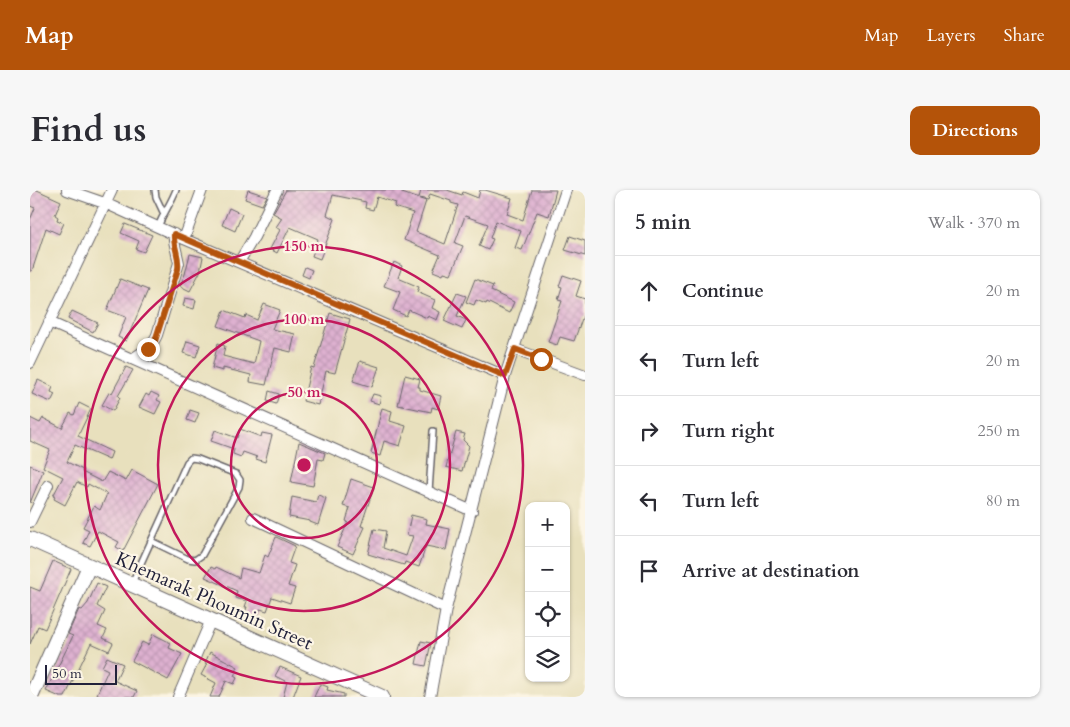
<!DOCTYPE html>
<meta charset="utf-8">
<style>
:root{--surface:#fff;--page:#f7f7f7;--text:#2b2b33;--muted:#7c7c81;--line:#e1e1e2;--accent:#b45309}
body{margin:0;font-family:Cardo,serif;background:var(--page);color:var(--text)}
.controls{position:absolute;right:15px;bottom:15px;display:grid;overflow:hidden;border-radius:10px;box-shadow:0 1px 4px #0004}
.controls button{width:45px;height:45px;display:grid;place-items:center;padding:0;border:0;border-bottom:1px solid var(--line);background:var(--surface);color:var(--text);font:25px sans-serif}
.scale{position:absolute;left:15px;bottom:12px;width:72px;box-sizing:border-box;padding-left:5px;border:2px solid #22223b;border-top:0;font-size:14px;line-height:18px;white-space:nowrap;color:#22223b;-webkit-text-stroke:4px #fcf5e5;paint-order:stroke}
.stop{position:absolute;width:15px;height:15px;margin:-11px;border:4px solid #b45309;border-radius:50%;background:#fff}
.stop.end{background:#b45309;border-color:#fff;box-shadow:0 1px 5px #0008}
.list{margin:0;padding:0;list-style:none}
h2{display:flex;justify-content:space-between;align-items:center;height:65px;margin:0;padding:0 20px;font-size:21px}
h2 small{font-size:16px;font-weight:400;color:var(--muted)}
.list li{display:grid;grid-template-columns:32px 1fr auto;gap:15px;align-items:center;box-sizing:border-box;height:70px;padding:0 20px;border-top:1px solid var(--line)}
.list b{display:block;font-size:19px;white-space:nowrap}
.list em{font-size:16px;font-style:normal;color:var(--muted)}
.icon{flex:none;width:28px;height:28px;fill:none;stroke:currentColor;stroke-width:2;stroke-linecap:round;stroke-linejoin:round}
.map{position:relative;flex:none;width:555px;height:507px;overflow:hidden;border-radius:10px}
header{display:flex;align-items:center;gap:30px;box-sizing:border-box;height:70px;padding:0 25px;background:var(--accent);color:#fff}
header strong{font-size:24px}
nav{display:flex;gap:28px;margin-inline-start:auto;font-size:18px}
.intro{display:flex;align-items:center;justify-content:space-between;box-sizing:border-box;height:120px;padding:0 30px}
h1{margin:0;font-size:35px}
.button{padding:12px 22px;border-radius:10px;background:var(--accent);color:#fff;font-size:18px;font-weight:700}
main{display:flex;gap:30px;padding:0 30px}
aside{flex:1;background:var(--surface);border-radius:10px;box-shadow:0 1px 4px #0004}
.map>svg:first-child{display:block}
.building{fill:url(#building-cross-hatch)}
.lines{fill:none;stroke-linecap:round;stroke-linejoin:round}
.lane-casing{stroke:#676468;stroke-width:8}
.street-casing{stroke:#676468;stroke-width:12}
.secondary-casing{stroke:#676468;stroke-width:16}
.lane{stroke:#fff;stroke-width:5}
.street{stroke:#fff;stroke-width:10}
.secondary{stroke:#fff;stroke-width:14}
.route{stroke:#b45309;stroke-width:6}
.ring{fill:none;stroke:#c2185b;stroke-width:2.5}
.labels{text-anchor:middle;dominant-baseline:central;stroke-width:4.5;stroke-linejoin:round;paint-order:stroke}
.street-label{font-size:19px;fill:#22223b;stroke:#fcf5e5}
.centre{fill:#c2185b;stroke:#fcf5e5;stroke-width:2.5}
.ring-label{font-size:15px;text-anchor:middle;font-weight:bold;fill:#c2185b;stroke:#fcf5e5;stroke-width:4.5;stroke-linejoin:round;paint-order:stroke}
</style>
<header>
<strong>Map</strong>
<nav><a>Map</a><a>Layers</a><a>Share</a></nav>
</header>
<div class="intro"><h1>Find us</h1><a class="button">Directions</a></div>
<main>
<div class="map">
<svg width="555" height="507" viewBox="0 0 555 507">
<defs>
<pattern id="building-cross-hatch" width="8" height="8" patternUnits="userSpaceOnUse" patternTransform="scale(1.25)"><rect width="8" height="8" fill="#deb1d0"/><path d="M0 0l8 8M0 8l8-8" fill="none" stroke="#be98b4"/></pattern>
</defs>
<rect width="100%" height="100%" fill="#fcf5e5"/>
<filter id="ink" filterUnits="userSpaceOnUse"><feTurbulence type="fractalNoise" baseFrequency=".02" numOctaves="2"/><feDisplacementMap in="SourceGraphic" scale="10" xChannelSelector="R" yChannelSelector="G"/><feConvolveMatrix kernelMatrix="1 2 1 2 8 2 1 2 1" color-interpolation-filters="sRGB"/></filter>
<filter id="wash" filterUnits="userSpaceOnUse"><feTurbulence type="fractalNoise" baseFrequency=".0096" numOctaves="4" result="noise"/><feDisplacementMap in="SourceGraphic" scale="20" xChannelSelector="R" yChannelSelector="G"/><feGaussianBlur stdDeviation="1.12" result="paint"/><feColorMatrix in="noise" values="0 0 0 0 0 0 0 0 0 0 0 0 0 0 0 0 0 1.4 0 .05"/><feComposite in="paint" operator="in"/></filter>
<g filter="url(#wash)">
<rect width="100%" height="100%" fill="#e8e0bd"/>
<g id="blocks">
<path class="building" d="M0,0H7L31,11L25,25L28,27L27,30L34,33L29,44L16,38L2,81H0V30L5,18L0,16Z
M218,0L237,6L232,15L215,9Z
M256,0H373L372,3L396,11L386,42L415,54L428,15L421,13V11L400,4L398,10L389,8L391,0H417L432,5L433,2L448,8L450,0H455L482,8L477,24L493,30L502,0H526L519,26L507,22L492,60L485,58L491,41L466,31L460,48L463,49L458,60L449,56L458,34L435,26L425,53L433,56L421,84L414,82L413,85L403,81L410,65L374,50L383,23L364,17L366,13L347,7L343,20L335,18L336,12L303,5L297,25L305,29L290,69L282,66L288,49L260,37L247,63L240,59L250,40L246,37L252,28L243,23Z
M199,18L212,24L205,41L192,35Z
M95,34L122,45L114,62L106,59L109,51L91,43Z
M540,46L555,51V66L535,60Z
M160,64L173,67L170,82L160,101L150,96L155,84Z
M364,72L372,76L368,88L389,97L387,102L405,110L402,118L410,122L407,130L398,126L397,128L379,120L376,126L363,120L370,102L354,96Z
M275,77L282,80L279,88L272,85Z
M533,85L551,91L546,106L555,109V126H553L544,151L530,147L527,155L518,152L532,111L528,110L532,97L529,96Z
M90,89L118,100L96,151L88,147L96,127L77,120Z
M445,89L463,96L461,101L484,112L479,123L457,112L456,114L446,110L444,115L436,112Z
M427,103L436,106L427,126L436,130L432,139L414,131Z
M155,108L166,110L164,119L153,116Z
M234,114L250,120L242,139L265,144L261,162L245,158L236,195L220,192L221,185L193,178V181L182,178L188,153L195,156L193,166L224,174L229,151L188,136L194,120L215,128L216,125L227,130Z
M42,121L68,133L63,142L38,129Z
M300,123L320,129L305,183L296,181L288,215L273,211L281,177L284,178Z
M157,151L170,155L166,167L153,163Z
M330,171L349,177L342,197L323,191Z
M96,177L103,180L88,206L90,208L83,221L72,215L80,201L82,203Z
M375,185L390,189L388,197H390V200L411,206L408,219L402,217L401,222L368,215Z
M8,190L23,197L21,202L25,204L21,212L2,204Z
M239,201L249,204L246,214L237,211Z
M121,202L129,206L127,210L131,212L125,224L109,217L116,204L119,206Z
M343,204L351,206L349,214L340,211Z
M49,213L61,219L48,246L82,262L79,270L45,255L37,272L53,280L52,282L72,292L78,282L96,291L102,280L128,294L93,361L86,357L89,352L68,341L60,356L53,353L59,340L53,337L64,316L70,320L77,304L58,294L57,297L47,292L35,315L24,309L25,307L23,306L33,287L13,277L20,260L0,251V228L10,233L13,228L32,238L40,223L44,225Z
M352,218L362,221L360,231L376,236L370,256L354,251L350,266L341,263Z
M160,220L169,223L165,233L157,230Z
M210,239L231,247L232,243L242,245L235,272L226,269L227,267L213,262L211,267L203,264L204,259L181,251L185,240L207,248Z
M426,242L435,244L433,250L439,256L432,281L416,277Z
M269,252L295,263L293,270L288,269L283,296L261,292Z
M0,275L13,281L0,313Z
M321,289L344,297L331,336L335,337L323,364L307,357L318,332L316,331L320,318L313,316Z
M288,305L296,308L288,335L280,332V331L259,327L262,307L286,312Z
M381,325L397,329L396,334L420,339L416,360L396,356L389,377L375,372L374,375L338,364L344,339L356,341L353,358L376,366L383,346L377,345Z
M246,347L265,356L259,373L265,375L258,396L265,398L260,413L242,407L237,421L230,419L225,431L213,427L217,417H215L217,411L205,408L207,401L175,387L181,377L185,379L186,377L209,388L211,378L229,383L235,365L238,367Z
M23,371L41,379L15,439L8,436L0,454V397L10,401Z
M67,393L76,397L67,416L75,421L68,436L77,440L73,448L83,453L79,461L61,453L35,507H30L16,501L43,446L38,444L49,419L52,420L58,413Z
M123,444L141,453L139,458L152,464L138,490L102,471L112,452L118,455Z
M391,451L401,453L396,476L386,474Z
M180,462L208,477L204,486L207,488L204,494L196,491L189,507H180L186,493L171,485L177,474L175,473Z
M77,467L93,474L85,491L107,501L104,507H74L67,504L78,480L72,477Z
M250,477L271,486L263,507H253L257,492L245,486Z
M290,494L298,497L297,500L314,504V507H284Z"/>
</g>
</g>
<g filter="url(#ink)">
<use href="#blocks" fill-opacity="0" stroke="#676468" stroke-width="1"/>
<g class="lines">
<g class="lane-casing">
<path id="lane" d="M125,0L126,7L134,24
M128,37C133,24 141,13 146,0
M399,302L403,241
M102,393L157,272L161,268L168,269L206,284L210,290L209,297L172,365L165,370L158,369L121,351"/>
</g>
<g class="street-casing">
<path id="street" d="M37,0L77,14L154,49L475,186
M154,49L172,0
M209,72L224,47L247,0
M19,132L442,321
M485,159L555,185
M102,169C113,162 122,157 127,145L149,73L144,51V44
M0,173L82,0
M223,328L416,419
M0,332L18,295
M148,507L181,430
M400,507L416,419L475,186L536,0"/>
</g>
<g class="secondary-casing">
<path id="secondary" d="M0,349L352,507
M1,507L59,376"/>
</g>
<use href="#lane" class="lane"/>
<use href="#street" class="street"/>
<use href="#secondary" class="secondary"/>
</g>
</g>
<g class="lines" filter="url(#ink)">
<path class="route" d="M118,159L125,151L148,79C150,66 143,57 144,44L475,186L485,159L511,169"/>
</g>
<g class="ring">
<circle cx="274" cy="275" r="73"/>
<circle cx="274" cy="275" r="146"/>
<circle cx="274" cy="275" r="219"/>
</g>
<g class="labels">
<g class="street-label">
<text transform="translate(184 411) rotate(24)">Khemarak Phoumin Street</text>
</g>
</g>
<circle cx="274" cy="275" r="8" class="centre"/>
<g class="ring-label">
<text x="274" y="61">150 m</text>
<text x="274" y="134">100 m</text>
<text x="274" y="207">50 m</text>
</g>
</svg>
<div class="controls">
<button>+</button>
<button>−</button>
<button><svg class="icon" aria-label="locate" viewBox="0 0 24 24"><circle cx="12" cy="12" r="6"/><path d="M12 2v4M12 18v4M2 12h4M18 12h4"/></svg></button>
<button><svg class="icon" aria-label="layers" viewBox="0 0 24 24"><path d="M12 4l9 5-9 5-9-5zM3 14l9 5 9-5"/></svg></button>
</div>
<div class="scale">50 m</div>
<div class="stop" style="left:511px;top:169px"></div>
<div class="stop end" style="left:118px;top:159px"></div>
</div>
<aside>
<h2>5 min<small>Walk · 370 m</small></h2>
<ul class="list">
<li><svg class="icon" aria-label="ahead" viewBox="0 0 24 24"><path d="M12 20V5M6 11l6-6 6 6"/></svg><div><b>Continue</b></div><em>20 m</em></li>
<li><svg class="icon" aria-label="left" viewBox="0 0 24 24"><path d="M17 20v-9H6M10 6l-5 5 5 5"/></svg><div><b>Turn left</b></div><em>20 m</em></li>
<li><svg class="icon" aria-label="right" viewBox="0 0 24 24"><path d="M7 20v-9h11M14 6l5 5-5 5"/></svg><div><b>Turn right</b></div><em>250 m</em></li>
<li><svg class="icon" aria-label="left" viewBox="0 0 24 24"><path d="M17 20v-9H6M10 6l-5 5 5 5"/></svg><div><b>Turn left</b></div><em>80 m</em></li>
<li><svg class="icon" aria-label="arrive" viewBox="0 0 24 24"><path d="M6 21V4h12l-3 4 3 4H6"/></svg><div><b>Arrive at destination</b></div></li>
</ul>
</aside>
</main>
